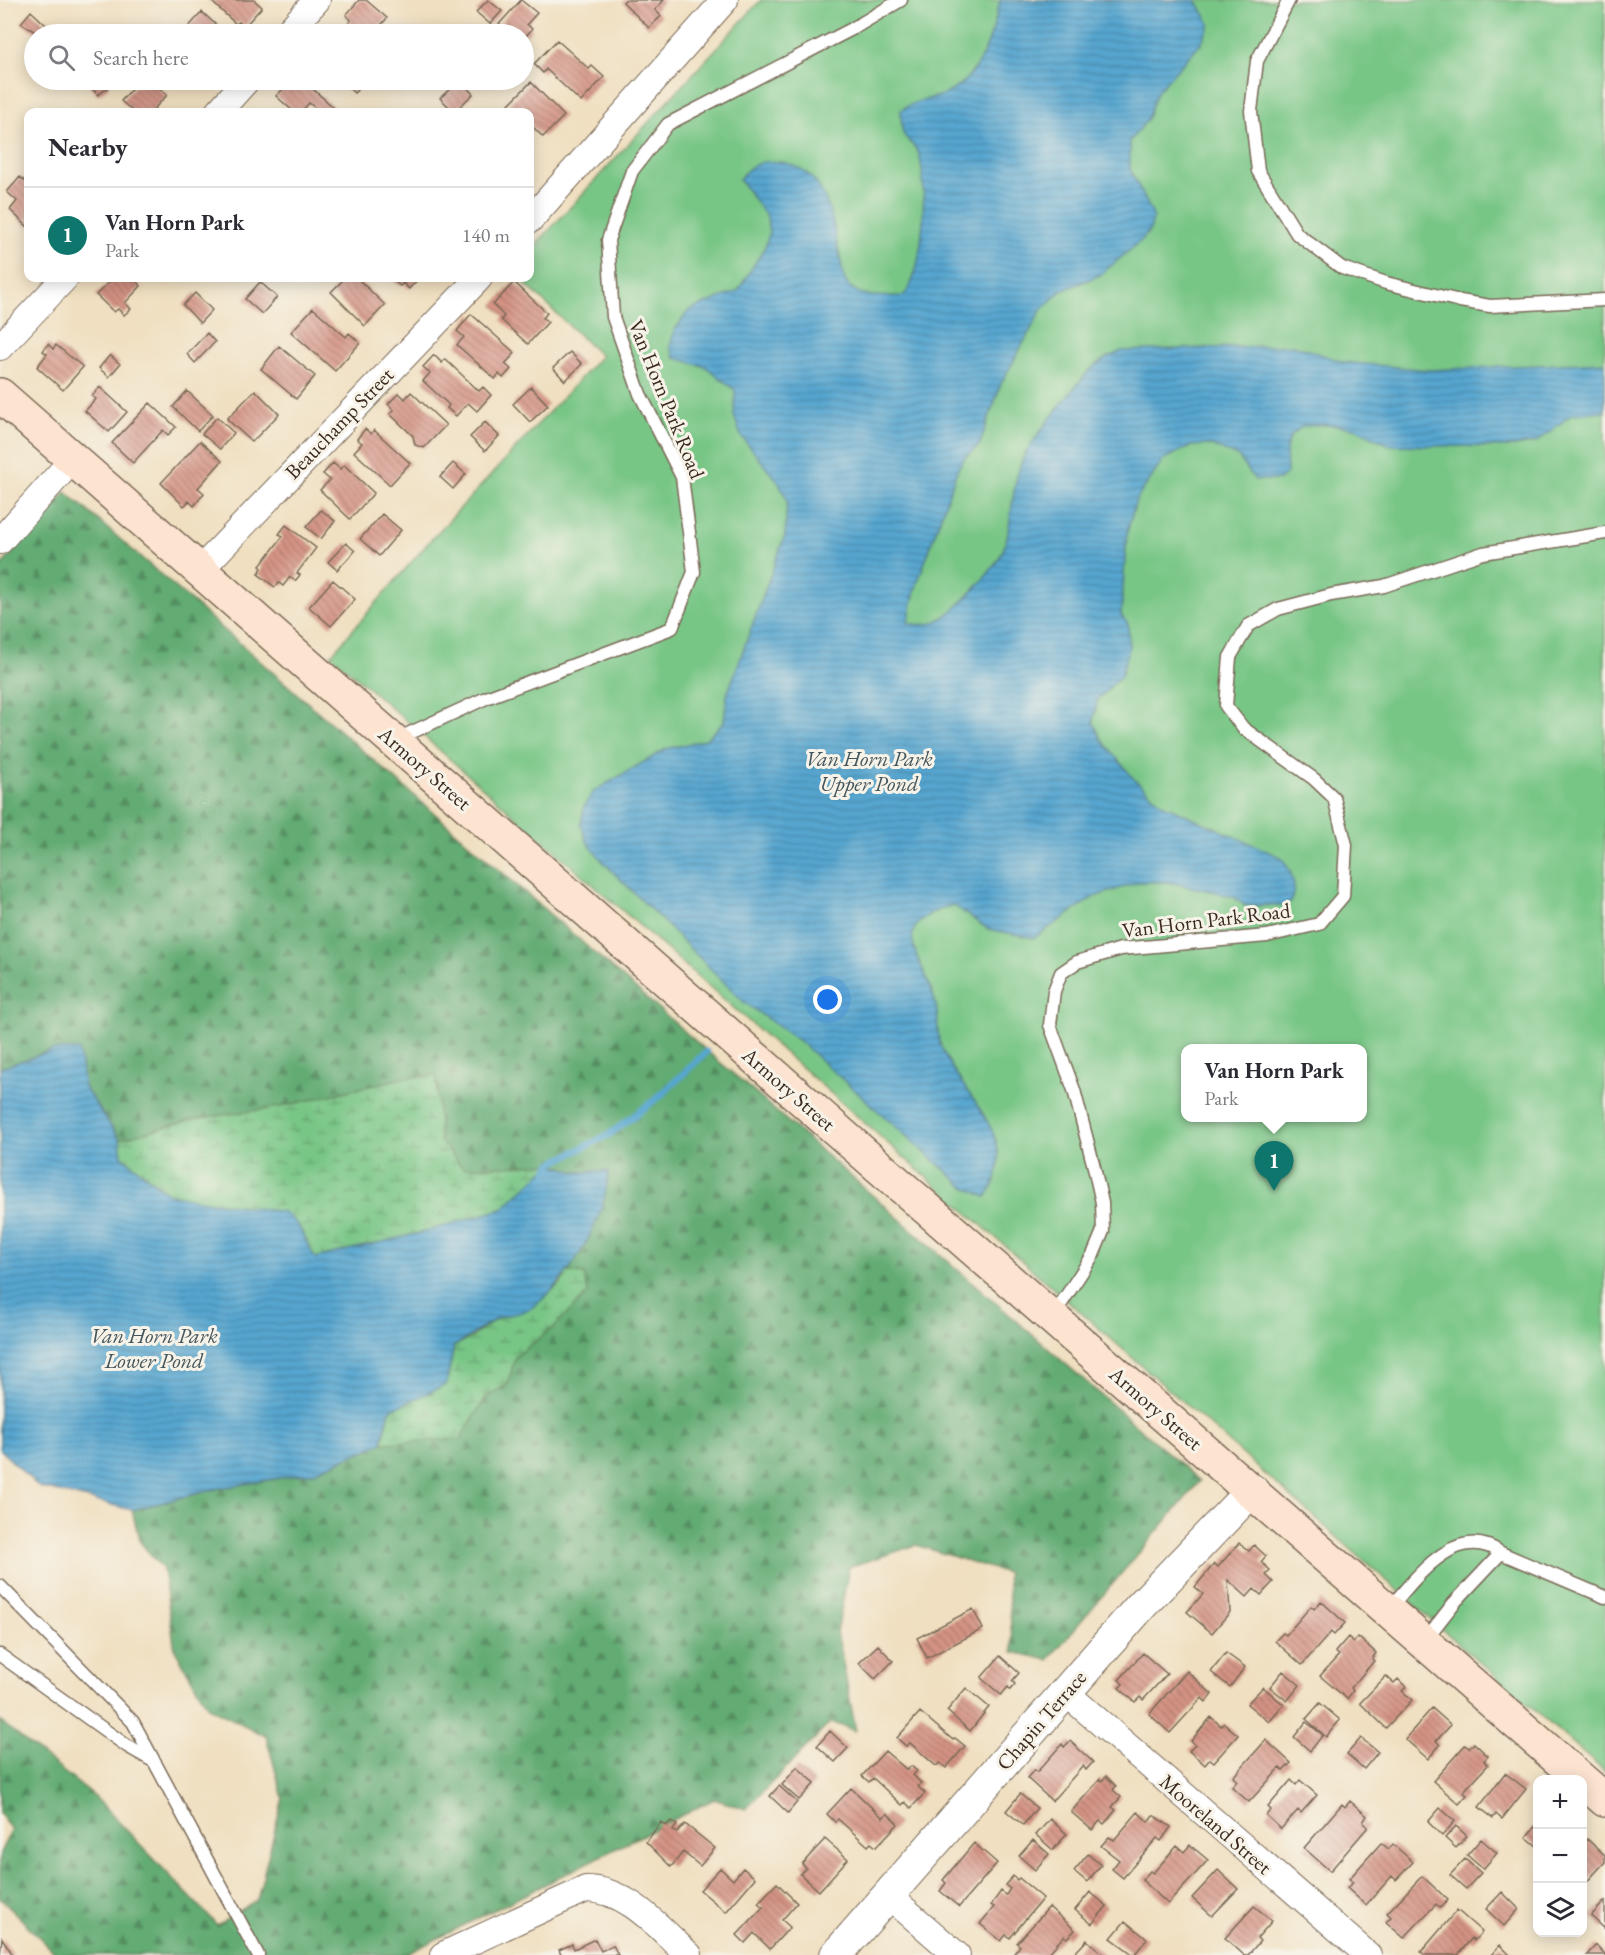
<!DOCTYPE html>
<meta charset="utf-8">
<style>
:root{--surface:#fff;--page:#f2f2f3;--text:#2b2b33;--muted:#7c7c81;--line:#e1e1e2;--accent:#0f766e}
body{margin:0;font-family:"EB Garamond",serif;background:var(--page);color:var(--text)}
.controls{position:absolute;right:18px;bottom:18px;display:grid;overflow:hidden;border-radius:12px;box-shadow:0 3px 15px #0003}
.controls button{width:54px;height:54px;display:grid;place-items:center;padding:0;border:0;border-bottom:2px solid var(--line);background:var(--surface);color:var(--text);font:30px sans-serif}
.you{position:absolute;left:828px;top:1000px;width:21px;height:21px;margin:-15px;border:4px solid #fff;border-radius:50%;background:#1a73e8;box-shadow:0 0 0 9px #1a73e833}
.badge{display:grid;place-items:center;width:39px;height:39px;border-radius:50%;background:var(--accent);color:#fff;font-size:20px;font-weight:700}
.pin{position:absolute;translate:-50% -50px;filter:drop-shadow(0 2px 3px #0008)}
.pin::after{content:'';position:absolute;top:32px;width:21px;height:18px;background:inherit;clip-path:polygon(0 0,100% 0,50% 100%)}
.popup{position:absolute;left:1181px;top:1044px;width:186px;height:78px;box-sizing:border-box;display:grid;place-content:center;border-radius:12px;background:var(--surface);filter:drop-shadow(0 2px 4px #0005);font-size:20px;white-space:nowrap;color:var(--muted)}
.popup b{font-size:22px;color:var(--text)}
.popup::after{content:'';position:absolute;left:50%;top:100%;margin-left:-12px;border:12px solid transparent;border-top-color:var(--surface)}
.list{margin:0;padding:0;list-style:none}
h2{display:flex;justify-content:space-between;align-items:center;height:78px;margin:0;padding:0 24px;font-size:26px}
h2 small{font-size:20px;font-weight:400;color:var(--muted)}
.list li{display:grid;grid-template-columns:39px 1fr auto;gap:18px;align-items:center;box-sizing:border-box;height:96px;padding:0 24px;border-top:2px solid var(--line)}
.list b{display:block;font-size:22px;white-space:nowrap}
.list p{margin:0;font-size:20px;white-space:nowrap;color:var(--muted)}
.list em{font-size:20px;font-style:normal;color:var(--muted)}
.icon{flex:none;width:33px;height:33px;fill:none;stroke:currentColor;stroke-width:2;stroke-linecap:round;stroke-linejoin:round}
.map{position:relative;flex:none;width:1605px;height:1955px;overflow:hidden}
.search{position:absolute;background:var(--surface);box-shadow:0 3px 15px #0003;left:24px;top:24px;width:510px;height:66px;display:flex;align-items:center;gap:15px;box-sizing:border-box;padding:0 21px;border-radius:33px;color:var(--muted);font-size:22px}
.panel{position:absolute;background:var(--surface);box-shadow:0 3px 15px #0003;left:24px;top:108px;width:510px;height:174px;border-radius:12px}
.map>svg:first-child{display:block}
.green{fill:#78c686;stroke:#5a7852;stroke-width:1.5;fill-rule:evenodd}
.forest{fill:url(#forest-firs);stroke:#4e6a48;stroke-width:1.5}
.wetland{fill:url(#wetland-marsh);stroke:#5a7852;stroke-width:1.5}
.water{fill:url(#water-rules);stroke:#486877;stroke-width:1.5}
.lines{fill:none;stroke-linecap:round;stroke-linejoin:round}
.stream{stroke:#56a6d0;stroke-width:7}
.building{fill:url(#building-back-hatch)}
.service-casing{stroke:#7a6957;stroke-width:15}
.minor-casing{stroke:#7a6957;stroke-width:28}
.tertiary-casing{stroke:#7a6957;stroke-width:34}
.secondary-casing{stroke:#7a6957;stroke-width:36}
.service{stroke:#fff;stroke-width:12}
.minor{stroke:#fff;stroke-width:26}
.tertiary{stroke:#fff;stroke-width:32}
.secondary{stroke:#fde4d1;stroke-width:33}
.labels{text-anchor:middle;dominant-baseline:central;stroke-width:6;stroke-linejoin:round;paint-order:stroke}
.street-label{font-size:21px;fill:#3b2a1e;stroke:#f7f3e8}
.water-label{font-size:22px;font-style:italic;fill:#44555c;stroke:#f7f3e8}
</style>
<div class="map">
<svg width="1605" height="1955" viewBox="0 0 1605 1955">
<defs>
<pattern id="forest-firs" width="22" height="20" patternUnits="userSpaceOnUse" patternTransform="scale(1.5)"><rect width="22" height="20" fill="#62ab73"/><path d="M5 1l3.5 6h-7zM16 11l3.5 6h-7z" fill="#528b5e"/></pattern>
<pattern id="wetland-marsh" width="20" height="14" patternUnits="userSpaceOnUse" patternTransform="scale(1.5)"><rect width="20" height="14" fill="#78c686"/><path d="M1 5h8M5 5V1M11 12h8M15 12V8" fill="none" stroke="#64a16d"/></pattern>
<pattern id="water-rules" width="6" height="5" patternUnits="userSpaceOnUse" patternTransform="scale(1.5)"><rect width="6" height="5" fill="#56a6d0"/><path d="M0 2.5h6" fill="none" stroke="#4887a8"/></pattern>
<pattern id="building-back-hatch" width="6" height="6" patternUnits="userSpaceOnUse" patternTransform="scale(1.5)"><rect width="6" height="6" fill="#d49384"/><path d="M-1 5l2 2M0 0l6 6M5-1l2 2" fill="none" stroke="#ad786b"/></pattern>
</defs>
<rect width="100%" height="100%" fill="#f7f3e8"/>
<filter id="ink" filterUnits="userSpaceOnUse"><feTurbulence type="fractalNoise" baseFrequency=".0167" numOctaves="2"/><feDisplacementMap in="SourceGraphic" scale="12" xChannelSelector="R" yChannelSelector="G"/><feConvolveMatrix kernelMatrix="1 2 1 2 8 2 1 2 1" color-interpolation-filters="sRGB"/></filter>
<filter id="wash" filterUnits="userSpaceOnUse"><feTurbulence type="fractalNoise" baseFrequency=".008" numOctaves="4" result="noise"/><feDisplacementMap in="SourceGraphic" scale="24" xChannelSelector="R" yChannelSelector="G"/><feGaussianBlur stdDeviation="1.35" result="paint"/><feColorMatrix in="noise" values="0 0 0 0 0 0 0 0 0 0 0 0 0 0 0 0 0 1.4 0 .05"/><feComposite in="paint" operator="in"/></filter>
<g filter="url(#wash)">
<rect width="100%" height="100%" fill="#f0dfc0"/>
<path class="green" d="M761,0H1605V1772L331,655L428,543L601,356L519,278H530V251ZM1186,1048H1362V1118H1186Z"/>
<path class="forest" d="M66,492L1200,1481L1048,1660L1013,1652L1007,1573L916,1545L849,1567L837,1632L856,1731L831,1722L746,1809L714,1799L405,1955H57L0,1898V1853L11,1830L0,1813V1721L95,1797L217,1925L257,1900L283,1798L266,1736L208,1707L175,1650L163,1569L140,1542L132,1510L215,1489L314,1472L382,1443L460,1438L486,1397L508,1384L515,1357L555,1326L584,1274L567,1272L592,1230L607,1171L576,1172L551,1164L463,1168L440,1142L436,1075L403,1078L280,1107L195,1119L120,1139L84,1087L78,1051L54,1050L0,1068V567Z"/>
<path class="wetland" d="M436,1075L440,1141L463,1168L551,1164L502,1209L420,1233L315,1258L298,1225L169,1194L122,1156L120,1139L195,1119L280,1107L403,1078Z
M567,1272L584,1274L588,1293L555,1326L515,1357L508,1384L486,1397L460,1439L382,1443L390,1410L446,1385L454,1346L472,1337L497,1318L530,1309L561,1283Z"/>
<path class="water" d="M1000,0H1196L1210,24L1201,43L1157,92L1147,120L1130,141V169L1153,215L1151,228L1143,239L1100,275L1061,291L1042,309L1001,384L979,446L964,458L958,468L915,590L908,623C917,625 926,626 935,622C956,612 998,568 1005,545C1013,516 1011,485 1024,456C1031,441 1078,382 1091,369C1101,360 1110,356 1122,351L1294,345L1343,362L1428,370L1605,362V411L1572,414L1537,442L1509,447L1390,445L1355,428L1332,425L1303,426L1291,436L1286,448L1287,473L1279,480H1255L1238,456L1209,445L1191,446L1164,459L1136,500L1127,533L1121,615L1128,624L1129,649L1121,676L1098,699L1093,721L1102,740L1134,779L1164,805L1281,857C1291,870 1299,886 1291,902L1282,905L1245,906L1234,897L1216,892L1167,882H1139L1094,897L1034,938L988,929L953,905C880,926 926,958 936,1005C939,1018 936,1034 941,1046C960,1096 1027,1140 986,1197L963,1186L799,1041L745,1003L604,863L587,842L581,825L584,806L594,791L666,749L705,740L724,722L727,695L785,535L787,500L779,483L741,436L734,416L735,390L706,367L675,358L670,347L674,331L689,310L738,291L765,247L769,234L767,217L739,179C750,165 761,160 778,162C829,167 832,222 841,262C842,269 843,279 847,284C862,300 883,296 903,296C925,277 928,178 918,152C915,145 906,140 903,133C901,127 901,117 901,110C917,98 937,100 953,90C982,72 994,31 1000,0Z
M54,1050H79L84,1087L120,1139L122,1156L162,1189L169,1194L200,1200L284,1212L298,1225L315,1258L420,1233L502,1209L551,1164L576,1172L608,1171C608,1216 568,1284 531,1308C522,1315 507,1313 496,1319C482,1327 469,1338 454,1346L446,1385L390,1410L382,1443L314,1472L215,1489L132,1510L39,1487L0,1450V1068Z"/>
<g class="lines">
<path class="stream" d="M547,1172L551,1164L610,1134L660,1096L706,1052"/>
</g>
<g id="blocks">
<path class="building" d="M213,0H254L262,7L244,27L239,22L236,24L212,2Z
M359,0H366L387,18L374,34H360L348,24L351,20L346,15Z
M488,0L502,11L490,24L476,12Z
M521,0L537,13L527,24L532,29L524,38V34H493L491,33Z
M625,0H664L655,10L661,16L649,28L623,2Z
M31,11L46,25L38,34L21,23Z
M202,12L226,34H187L184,32Z
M557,40L589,69L592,66L604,77L581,102L546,69L543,73L534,64Z
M84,80H104L109,87L98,95Z
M140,80H150L167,95L151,112H134L121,101Z
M283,80H303L333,107L328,112H320L309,103L301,112H294L276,96L285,87L280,83Z
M340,80H367L354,93Z
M460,80L473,94L454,112L440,98Z
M531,82L564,116L543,137L530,124V112H518L509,104Z
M20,177L28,184V227L10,210L17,201L7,192Z
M113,278H133L141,286L125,303L131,309L124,315L118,309L114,312L96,295Z
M345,278H357L385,305L365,326L331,292Z
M390,278H419L409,289L403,283L400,286Z
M260,282L277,297L262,314L245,299Z
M514,282L547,313L543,318L548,322L528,344L501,320L504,316L493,305Z
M195,293L212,310L200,323L183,305Z
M313,308L346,337L349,333L360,343L335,371L291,332Z
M471,314L515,353L505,364L511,369L503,378L499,374L495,379L457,345L464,337L457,331Z
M207,333L215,342L195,363L187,354Z
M48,344L53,349L56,345L83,367L63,390L37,367L47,354L43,351Z
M279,346L315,376L296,399L261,369Z
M570,352L582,364L565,381L553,368Z
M110,355L120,364L109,377L99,368Z
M434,355L442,363L445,359L479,391L483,387L491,395L477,411L468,403L456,416L447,408L449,405L423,381L430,373L423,367Z
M100,387L127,412L109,432L85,411L96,399L92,396Z
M531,387L548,405L530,422L513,404Z
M255,390L279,414L252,442L227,419Z
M187,391L213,415L198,431L173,407Z
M411,392L446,425L424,448L415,445L413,436L390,414L394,410L388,404L399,393L405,399Z
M150,403L176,427L168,435L163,430L133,463L112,443Z
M217,417L234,433L220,449L202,434Z
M485,422L499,436L485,451L470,437Z
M365,429L371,434L374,430L410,463L390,485L354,452L362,443L357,439Z
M200,441L222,461L198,488L204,493L194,506L189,501L184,506L161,483Z
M333,463L340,469L344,465L374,493L350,519L320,490L330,480L323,474Z
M453,463L466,474L453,489L440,477Z
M321,510L335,521L321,539L306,527Z
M382,514L401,530L379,556L360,539Z
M286,525L316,548L297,573L300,575L295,581L290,577L283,586L279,583L275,587L258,574L262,568L260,566L283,536L279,534Z
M346,543L355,551L337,570L328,562Z
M333,580L355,599L331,626L309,607Z
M1239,1543L1249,1551L1254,1545L1266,1556L1261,1562L1270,1570L1266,1575L1273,1582L1261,1595L1254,1589L1247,1597L1228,1580L1230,1612L1212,1633L1187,1612L1203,1594L1195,1587L1214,1564L1218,1567Z
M1321,1601L1345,1623L1334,1635L1331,1632L1302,1665L1275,1641L1283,1633L1286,1635L1311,1606L1314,1609Z
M973,1609L983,1629L927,1658L917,1638Z
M1348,1637L1354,1642L1358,1637L1376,1653L1372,1659L1374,1661L1351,1688L1353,1691L1347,1699L1320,1676L1339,1655L1335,1652Z
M878,1645L893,1661L875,1679L859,1663Z
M1143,1653L1167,1674L1143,1700L1140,1697L1135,1702L1119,1688L1123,1684L1119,1680Z
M1226,1653L1245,1667L1230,1687L1211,1672Z
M1000,1656L1019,1673L1012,1681L1015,1684L1010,1690L1008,1687L1001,1695L981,1678Z
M1187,1671L1212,1694L1206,1702L1202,1698L1170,1733L1149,1714Z
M1283,1671L1300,1685L1287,1701L1270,1687Z
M1386,1676L1394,1683L1398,1679L1406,1687L1402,1691L1412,1700L1386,1728L1360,1703Z
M1263,1687L1284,1705L1269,1722L1247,1704Z
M966,1688L989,1707L970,1731L947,1711Z
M1320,1703L1340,1720L1326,1737L1306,1719Z
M1432,1708L1451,1725L1436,1741L1440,1745L1428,1759L1405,1739Z
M920,1712L953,1740L955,1738L965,1746L946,1768L940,1763L936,1766L910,1743L906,1746L897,1738Z
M1211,1717L1221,1726L1224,1723L1238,1735L1214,1762L1210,1759L1205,1765L1189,1751L1195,1745L1191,1741Z
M1306,1722L1323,1735L1310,1751L1294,1737Z
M830,1731L848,1748L835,1762L817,1746Z
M1361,1738L1378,1752L1364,1769L1347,1754Z
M1266,1740L1291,1763L1283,1771L1280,1768L1249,1802L1232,1787L1237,1781L1233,1777Z
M1070,1741L1093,1762L1086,1770L1083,1766L1052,1801L1027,1778L1034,1770L1037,1772L1062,1744L1064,1747Z
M1474,1743L1488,1756L1484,1761L1488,1765L1463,1792L1467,1795L1459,1804L1433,1781L1465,1745L1469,1748Z
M885,1751L907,1770L911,1766L917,1771L913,1775L921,1783L918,1787L925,1793L911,1808L905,1802L902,1805L873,1778L869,1782L862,1776Z
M797,1767L815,1783L799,1800L782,1785Z
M1505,1773L1526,1789L1502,1819L1496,1814L1493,1818L1479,1807Z
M1106,1776L1116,1786L1113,1790L1121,1797L1112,1807L1116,1810L1104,1824L1100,1821L1092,1830L1071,1812L1100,1779L1102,1781Z
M1291,1780L1296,1785L1300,1780L1317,1795L1301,1813L1298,1810L1281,1829L1266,1815L1271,1810L1268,1807Z
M779,1786L797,1802L788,1813L770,1796Z
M851,1788L883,1818L887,1813L898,1824L876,1847L871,1843L868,1846L838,1819L835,1822L827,1814Z
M1020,1794L1037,1808L1023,1825L1006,1811Z
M1350,1801L1367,1816L1363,1822L1368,1827L1330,1871L1304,1848L1342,1804L1345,1807Z
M1440,1808L1455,1821L1442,1836L1428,1822Z
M1138,1812L1148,1822L1153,1815L1171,1827L1161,1841L1157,1838L1123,1878L1112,1869L1119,1860L1101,1846L1109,1837L1114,1840Z
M1050,1819L1067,1834L1053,1850L1036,1835Z
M671,1821L677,1825L673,1830L677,1833L685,1824L715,1848L700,1866L683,1852L671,1867L646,1842L661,1822L666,1826Z
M1538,1823V1847L1526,1837Z
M1456,1826L1467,1836L1456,1848L1445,1838Z
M825,1839L848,1859L819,1891L800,1874L806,1868L802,1864Z
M1481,1839L1497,1853L1483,1869L1467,1855Z
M1587,1839L1605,1855V1862L1582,1887V1845Z
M1033,1840L1049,1854L1035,1870L1019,1856Z
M974,1843L997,1863L959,1907L940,1891L946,1883L943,1880Z
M1381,1843L1389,1849L1393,1844L1413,1862L1396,1880L1392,1876L1366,1905L1347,1888L1353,1882L1349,1879Z
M1190,1845L1208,1860L1168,1904L1142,1880L1150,1871L1153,1873L1177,1846L1184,1852Z
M1088,1854L1101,1865L1087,1882L1074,1871Z
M1465,1859L1481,1873L1466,1889L1450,1875Z
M720,1868L733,1880L743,1868L755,1878L726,1912L700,1890Z
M1218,1870L1238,1889L1212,1916L1192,1898Z
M1013,1876L1017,1880L1019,1878L1043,1898L1010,1938L1006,1935L1001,1941L980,1924L994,1907L991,1905L1001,1891L1006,1895L1010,1889L1005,1885Z
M1422,1876L1448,1900L1440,1908L1436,1904L1404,1938L1386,1922L1391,1917L1387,1913Z
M777,1883L797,1903L782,1920L790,1927L770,1949L754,1933L745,1943L737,1935L763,1907L758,1903Z
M1090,1892L1107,1906L1092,1924L1075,1910Z
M1502,1892L1519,1909L1504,1926L1486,1909Z
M1605,1901V1929L1591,1916Z
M1254,1906L1272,1921L1257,1938L1260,1941L1248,1955H1244L1225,1938Z
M1049,1907L1075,1930L1067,1938L1064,1936L1047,1955H1017L1014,1953L1020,1946L1017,1943Z
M1457,1910L1482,1932L1474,1941L1472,1938L1458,1955H1425L1421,1952Z
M1125,1921L1147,1939L1134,1955L1111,1938Z
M2,1938L13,1955H0Z
M595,1939L601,1951L613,1945L618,1955H561L559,1950L572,1944L574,1949Z
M1087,1940L1104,1955H1073Z
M1500,1945L1510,1955H1491Z
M1596,1945L1605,1954V1955H1587Z"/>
</g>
</g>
<g filter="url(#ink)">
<use href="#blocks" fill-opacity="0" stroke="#7a6957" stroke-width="1.5"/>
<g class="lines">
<g class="service-casing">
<path id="service" d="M1289,0L1257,61L1251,111L1258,171L1297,234L1342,268L1386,283L1460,301L1490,306L1605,300
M395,740L486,698L672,628L694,572L682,477L640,394L613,317L608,240L632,171L668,124L852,29L901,0
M1053,1316L1093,1255L1103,1231L1102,1203L1094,1167L1074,1090L1050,1025L1054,991L1061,973L1077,962L1121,949L1267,936L1319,924L1343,896L1346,845L1334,798L1314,779L1243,728L1226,706L1230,657L1248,626L1278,609L1331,595L1384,586L1483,553L1605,533
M0,1586L133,1722L258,1955
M1389,1609C1415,1579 1456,1521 1501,1553L1605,1597
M1425,1640L1454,1603L1501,1553
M0,1655L127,1746L155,1762"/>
</g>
<g class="minor-casing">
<path id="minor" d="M286,34L317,0
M218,112L247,80
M530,220L725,0
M0,347L65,278
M0,541L73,459
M200,570L479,278
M1065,1692L1368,1955
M888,1895L957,1955
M443,1955L586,1889C628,1889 660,1929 689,1955"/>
</g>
<g class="tertiary-casing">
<path id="tertiary" d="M836,1955L1139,1608L1252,1490"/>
</g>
<g class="secondary-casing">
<path id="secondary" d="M0,395L854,1145L1582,1780
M1582,1780L1605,1800"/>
</g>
<use href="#service" class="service"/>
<use href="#minor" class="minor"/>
<use href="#tertiary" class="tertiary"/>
<use href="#secondary" class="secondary"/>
</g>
</g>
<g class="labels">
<g class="street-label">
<text transform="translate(667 399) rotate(68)">Van Horn Park Road</text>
<text transform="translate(339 423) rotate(-46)">Beauchamp Street</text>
<text transform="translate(425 768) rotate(41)">Armory Street</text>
<text transform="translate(1206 920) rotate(-7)">Van Horn Park Road</text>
<text transform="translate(789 1089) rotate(41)">Armory Street</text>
<text transform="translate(1156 1408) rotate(41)">Armory Street</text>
<text transform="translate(1041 1720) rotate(-49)">Chapin Terrace</text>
<text transform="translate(1216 1824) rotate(41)">Mooreland Street</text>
</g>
<g class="water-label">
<text x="869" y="758">Van Horn Park<tspan x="869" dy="25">Upper Pond</tspan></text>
<text x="154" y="1335">Van Horn Park<tspan x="154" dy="25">Lower Pond</tspan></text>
</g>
</g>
</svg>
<div class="controls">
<button>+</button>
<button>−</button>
<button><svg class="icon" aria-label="layers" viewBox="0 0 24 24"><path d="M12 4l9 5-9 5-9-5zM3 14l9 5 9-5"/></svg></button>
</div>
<div class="you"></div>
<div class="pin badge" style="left:1274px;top:1191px">1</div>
<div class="popup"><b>Van Horn Park</b>Park</div>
<div class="search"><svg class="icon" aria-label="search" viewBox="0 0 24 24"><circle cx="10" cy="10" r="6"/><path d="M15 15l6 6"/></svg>Search here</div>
<section class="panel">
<h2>Nearby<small></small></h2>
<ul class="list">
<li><span class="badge">1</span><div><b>Van Horn Park</b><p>Park</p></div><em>140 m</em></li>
</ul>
</section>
</div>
